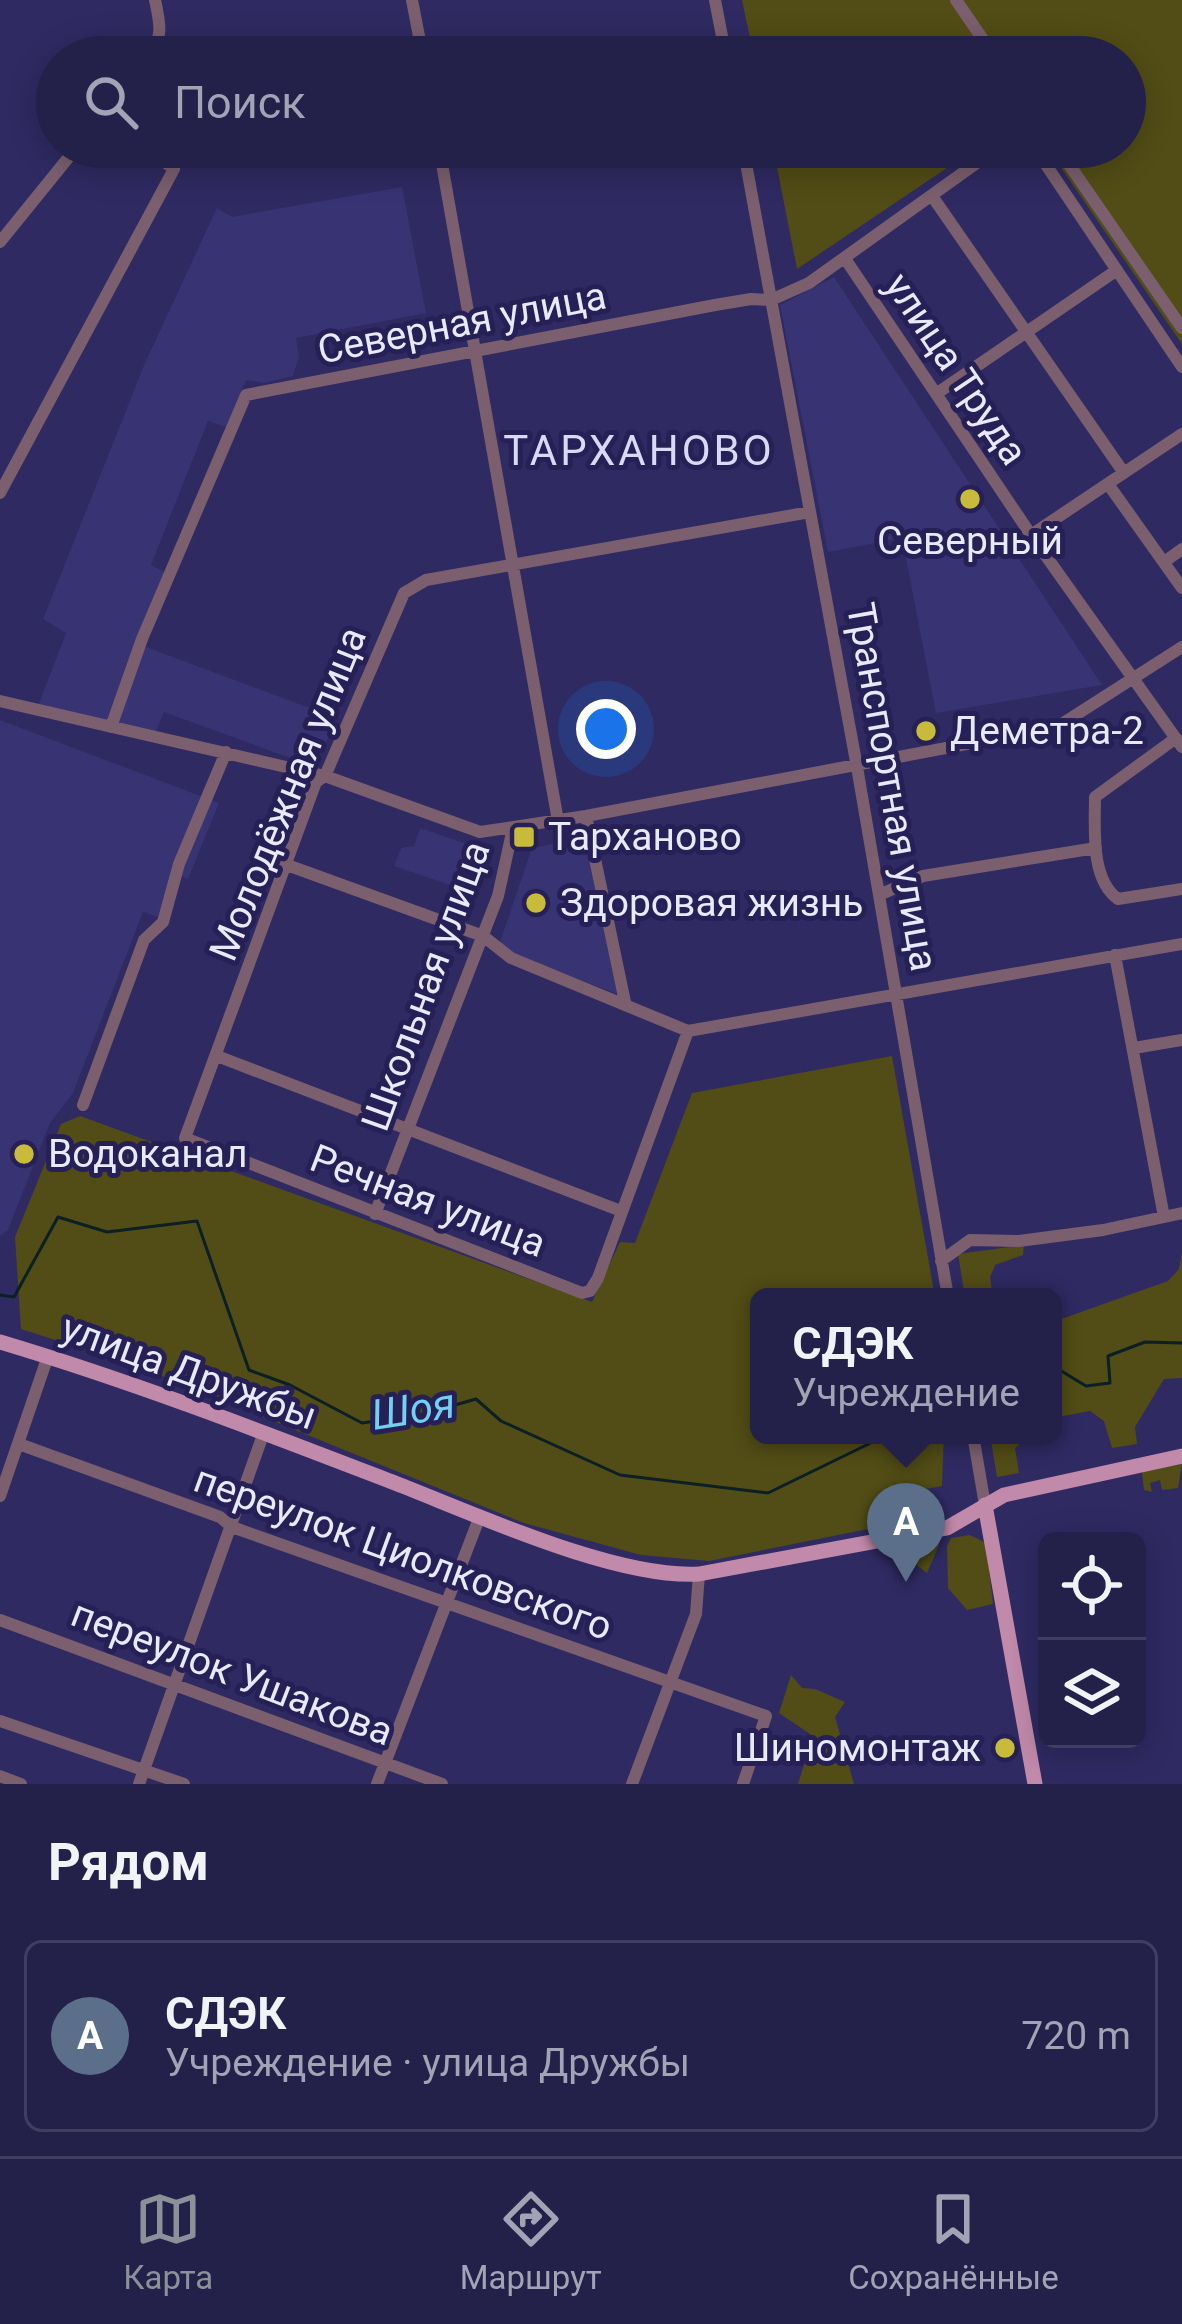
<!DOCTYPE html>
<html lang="ru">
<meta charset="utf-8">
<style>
:root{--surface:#23204a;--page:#2f2d54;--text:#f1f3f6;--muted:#a3a3b5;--line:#403e62;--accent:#8c9099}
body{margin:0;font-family:Roboto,sans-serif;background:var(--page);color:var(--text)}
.controls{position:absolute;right:36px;bottom:36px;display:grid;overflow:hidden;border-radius:18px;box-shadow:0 6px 30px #0003}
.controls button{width:108px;height:108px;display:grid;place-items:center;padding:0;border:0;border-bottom:3px solid var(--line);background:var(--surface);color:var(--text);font:60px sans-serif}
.you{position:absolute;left:606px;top:729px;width:42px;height:42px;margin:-30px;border:9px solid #fff;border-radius:50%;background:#1a73e8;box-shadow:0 0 0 18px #1a73e833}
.badge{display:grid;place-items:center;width:78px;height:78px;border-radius:50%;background:var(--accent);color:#fff;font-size:39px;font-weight:700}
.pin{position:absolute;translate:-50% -99px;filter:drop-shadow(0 3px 6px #0008)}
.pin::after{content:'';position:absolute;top:63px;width:42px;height:36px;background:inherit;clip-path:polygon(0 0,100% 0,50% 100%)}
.popup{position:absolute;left:750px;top:1288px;width:312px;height:156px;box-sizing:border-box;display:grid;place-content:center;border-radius:18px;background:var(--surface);filter:drop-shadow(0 3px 9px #0005);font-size:39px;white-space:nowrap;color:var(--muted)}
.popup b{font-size:45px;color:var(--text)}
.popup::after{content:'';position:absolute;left:50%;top:100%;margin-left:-24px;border:24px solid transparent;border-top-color:var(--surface)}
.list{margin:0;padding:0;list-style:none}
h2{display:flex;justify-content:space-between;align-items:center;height:156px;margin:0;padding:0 48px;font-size:51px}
h2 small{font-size:39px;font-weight:400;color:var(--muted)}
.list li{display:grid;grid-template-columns:78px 1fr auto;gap:36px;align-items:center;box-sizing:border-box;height:192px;margin:0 24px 24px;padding:0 24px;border:3px solid var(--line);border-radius:18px}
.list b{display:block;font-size:45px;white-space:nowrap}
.list p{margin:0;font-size:39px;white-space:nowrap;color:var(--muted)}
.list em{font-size:39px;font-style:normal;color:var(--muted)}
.icon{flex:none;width:66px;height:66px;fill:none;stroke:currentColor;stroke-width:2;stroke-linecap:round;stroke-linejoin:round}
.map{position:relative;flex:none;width:1182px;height:1784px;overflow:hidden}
.search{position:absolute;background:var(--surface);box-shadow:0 6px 30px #0003;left:36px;right:36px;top:36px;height:132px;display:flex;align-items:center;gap:30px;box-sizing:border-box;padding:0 42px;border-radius:66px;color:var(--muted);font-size:45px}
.sheet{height:372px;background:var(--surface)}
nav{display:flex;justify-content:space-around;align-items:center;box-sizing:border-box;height:168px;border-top:3px solid var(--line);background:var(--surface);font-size:33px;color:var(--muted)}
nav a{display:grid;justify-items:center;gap:6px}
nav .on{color:var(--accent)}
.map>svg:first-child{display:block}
.built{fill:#383373}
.green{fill:#524d16}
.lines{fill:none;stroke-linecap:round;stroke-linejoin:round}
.stream{stroke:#0c1f25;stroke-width:3}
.minor{stroke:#7b5f6f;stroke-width:12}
.major{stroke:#c189aa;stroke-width:15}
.poi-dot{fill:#c8bb3b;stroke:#262057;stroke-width:4.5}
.labels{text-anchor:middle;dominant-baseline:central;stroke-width:10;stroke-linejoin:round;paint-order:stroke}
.street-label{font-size:39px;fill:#e8e9ff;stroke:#262057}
.poi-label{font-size:39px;fill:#e8e9ff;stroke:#262057;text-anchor:start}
.neighbourhood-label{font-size:42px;letter-spacing:3px;fill:#d8d9f5;stroke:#262057}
.water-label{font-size:42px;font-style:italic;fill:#72d0f2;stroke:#262057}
</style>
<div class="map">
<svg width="1182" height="1784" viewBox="0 0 1182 1784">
<rect width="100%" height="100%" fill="#2f2a62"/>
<path class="built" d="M402,187L426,313L296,338L299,357L293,376L265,383L246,380L226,427L208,421L151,565L168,574L138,644L337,718L315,767L164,712L155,734L38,706L66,633L43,619L145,363L217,208L232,217Z
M834,277L1102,685L936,713L902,538L828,552L780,305Z
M0,720L219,803L188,879L172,873L158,917L143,912L73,1093L50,1123L8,1230L0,1236Z
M420,828L470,845L456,887L394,866L401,848L414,846Z
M585,838L617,994L498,948L532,848Z"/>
<path class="green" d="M742,0H1182V344L1047,147H1125V57H754Z
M773,147H978L797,269Z
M892,1056L935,1297H759V1435H944L942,1486L904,1493L895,1504L898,1523L709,1561L641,1555L524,1523L145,1369L21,1329L15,1237L61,1124L80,1116L592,1302L620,1242L635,1243L692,1093Z
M1024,1245L1023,1255L995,1265L990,1277L993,1297H965L958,1254Z
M1182,1252V1378L1164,1379L1135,1427L1137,1444L1112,1448L1104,1421L1090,1411L1053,1418V1322L1168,1281L1179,1269Z
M990,1435H1031L1015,1448L1019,1473L997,1477Z
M1182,1462L1178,1488L1162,1490L1160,1480L1150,1483L1152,1492L1144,1490L1142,1473L1145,1469Z
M970,1535L986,1543L993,1604L967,1610L948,1588L947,1546L951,1538Z
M935,1540L939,1545L927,1573L898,1551L900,1546Z
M791,1675L802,1688L815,1689L845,1702L835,1717L854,1784H798L813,1736L779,1713Z"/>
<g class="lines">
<path class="stream" d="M0,1295L14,1297L58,1217L107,1232L197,1221L249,1370L290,1385L362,1423L420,1415L476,1399L501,1421L620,1475L768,1493L887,1435
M1053,1366L1086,1386L1110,1383L1108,1356L1145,1342L1182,1343"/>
<path class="minor" d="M412,0L423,57
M715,0L726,57
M956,0L995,57
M148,57C164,37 160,24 155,0
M439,147L558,821
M743,147L857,767L948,1297
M1030,147L1036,150L1182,367
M1057,147L1182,328
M440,152L465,147
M932,196L1124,473
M0,242L77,147
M846,260L1031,535L1182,747
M936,394L1117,270
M1108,484L1182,588
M0,493L174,169L144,147
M1031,535L1182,434
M1164,562L1182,549
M0,701L325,776L480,832L586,816L1057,727L1182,647
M111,727L142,639L246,395L715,305L751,299L771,300L809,283L999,147
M1176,738L1095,797C1095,828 1090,879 1118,899L1182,889
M586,816L625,1002
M287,865L483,936L511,958L688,1031
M879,895L923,876L1096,848
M1115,955L1164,1217
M688,1031L598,1278L590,1291L582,1293L185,1138L316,782L325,776L404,593L426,580L810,512
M688,1031L1182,944
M1134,1048L1182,1040
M217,1056L621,1211
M83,1105L144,940L163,922L179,864L226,752
M375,1214L498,896L513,828
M941,1261L970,1240L1019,1241L1103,1230L1182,1213
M973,1435L985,1505
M19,1444L220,1517L232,1527L766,1716L743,1784
M0,1496L48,1356
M0,1620L442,1784
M0,1721L184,1784
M0,1776L21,1784
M139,1784L264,1432
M377,1784L480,1516
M632,1784L696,1614L699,1574"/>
<path class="major" d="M0,1342C134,1382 265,1433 395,1483C475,1514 616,1579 699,1574L947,1528L1004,1495L1182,1456
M985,1505L1035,1784"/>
</g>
<g class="poi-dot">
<circle cx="970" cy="499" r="12"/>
<circle cx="926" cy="731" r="12"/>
<rect x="512" y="825" width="24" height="24" rx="6"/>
<circle cx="536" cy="903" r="12"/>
<circle cx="24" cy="1154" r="12"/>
<circle cx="1005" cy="1748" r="12"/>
</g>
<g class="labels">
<g class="street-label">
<text transform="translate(462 323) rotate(-11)">Северная улица</text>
<text transform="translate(956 369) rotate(56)">улица Труда</text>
<text transform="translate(892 787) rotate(80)">Транспортная улица</text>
<text transform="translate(288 794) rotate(-68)">Молодёжная улица</text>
<text transform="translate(426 986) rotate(-70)">Школьная улица</text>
<text transform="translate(428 1201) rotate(21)">Речная улица</text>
<text transform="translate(189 1372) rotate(20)">улица Дружбы</text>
<text transform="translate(403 1553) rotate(20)">переулок Циолковского</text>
<text transform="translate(232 1673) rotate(21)">переулок Ушакова</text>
</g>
<g class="poi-label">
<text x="970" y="541" text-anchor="middle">Северный</text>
<text x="950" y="731">Деметра-2</text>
<text x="548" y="837">Тарханово</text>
<text x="560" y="903">Здоровая жизнь</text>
<text x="48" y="1154">Водоканал</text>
<text x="981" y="1748" text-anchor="end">Шиномонтаж</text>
</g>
<g class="neighbourhood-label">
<text x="639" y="450">ТАРХАНОВО</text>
</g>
<g class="water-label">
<text transform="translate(413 1409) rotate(-9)">Шоя</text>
</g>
</g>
</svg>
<div class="controls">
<button><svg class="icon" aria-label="locate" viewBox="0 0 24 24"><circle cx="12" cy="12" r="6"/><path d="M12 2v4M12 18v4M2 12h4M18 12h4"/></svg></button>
<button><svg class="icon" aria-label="layers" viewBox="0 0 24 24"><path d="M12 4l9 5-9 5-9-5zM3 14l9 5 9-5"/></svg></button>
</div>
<div class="you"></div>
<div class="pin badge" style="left:906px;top:1582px;background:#5c6f8a">A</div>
<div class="popup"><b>СДЭК</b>Учреждение</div>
<div class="search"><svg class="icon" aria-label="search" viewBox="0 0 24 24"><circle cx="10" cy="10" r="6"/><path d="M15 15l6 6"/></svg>Поиск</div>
</div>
<section class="sheet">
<h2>Рядом<small></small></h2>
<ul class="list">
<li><span class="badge" style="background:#5c6f8a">A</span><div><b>СДЭК</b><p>Учреждение · улица Дружбы</p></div><em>720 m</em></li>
</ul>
</section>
<nav>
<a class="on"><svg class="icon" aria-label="map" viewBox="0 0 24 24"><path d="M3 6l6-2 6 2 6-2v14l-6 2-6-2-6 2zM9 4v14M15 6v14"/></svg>Карта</a>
<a><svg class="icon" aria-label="directions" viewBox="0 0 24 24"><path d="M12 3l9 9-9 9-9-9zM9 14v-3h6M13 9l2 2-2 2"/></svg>Маршрут</a>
<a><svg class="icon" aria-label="saved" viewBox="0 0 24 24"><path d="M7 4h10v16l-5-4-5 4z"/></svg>Сохранённые</a>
</nav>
